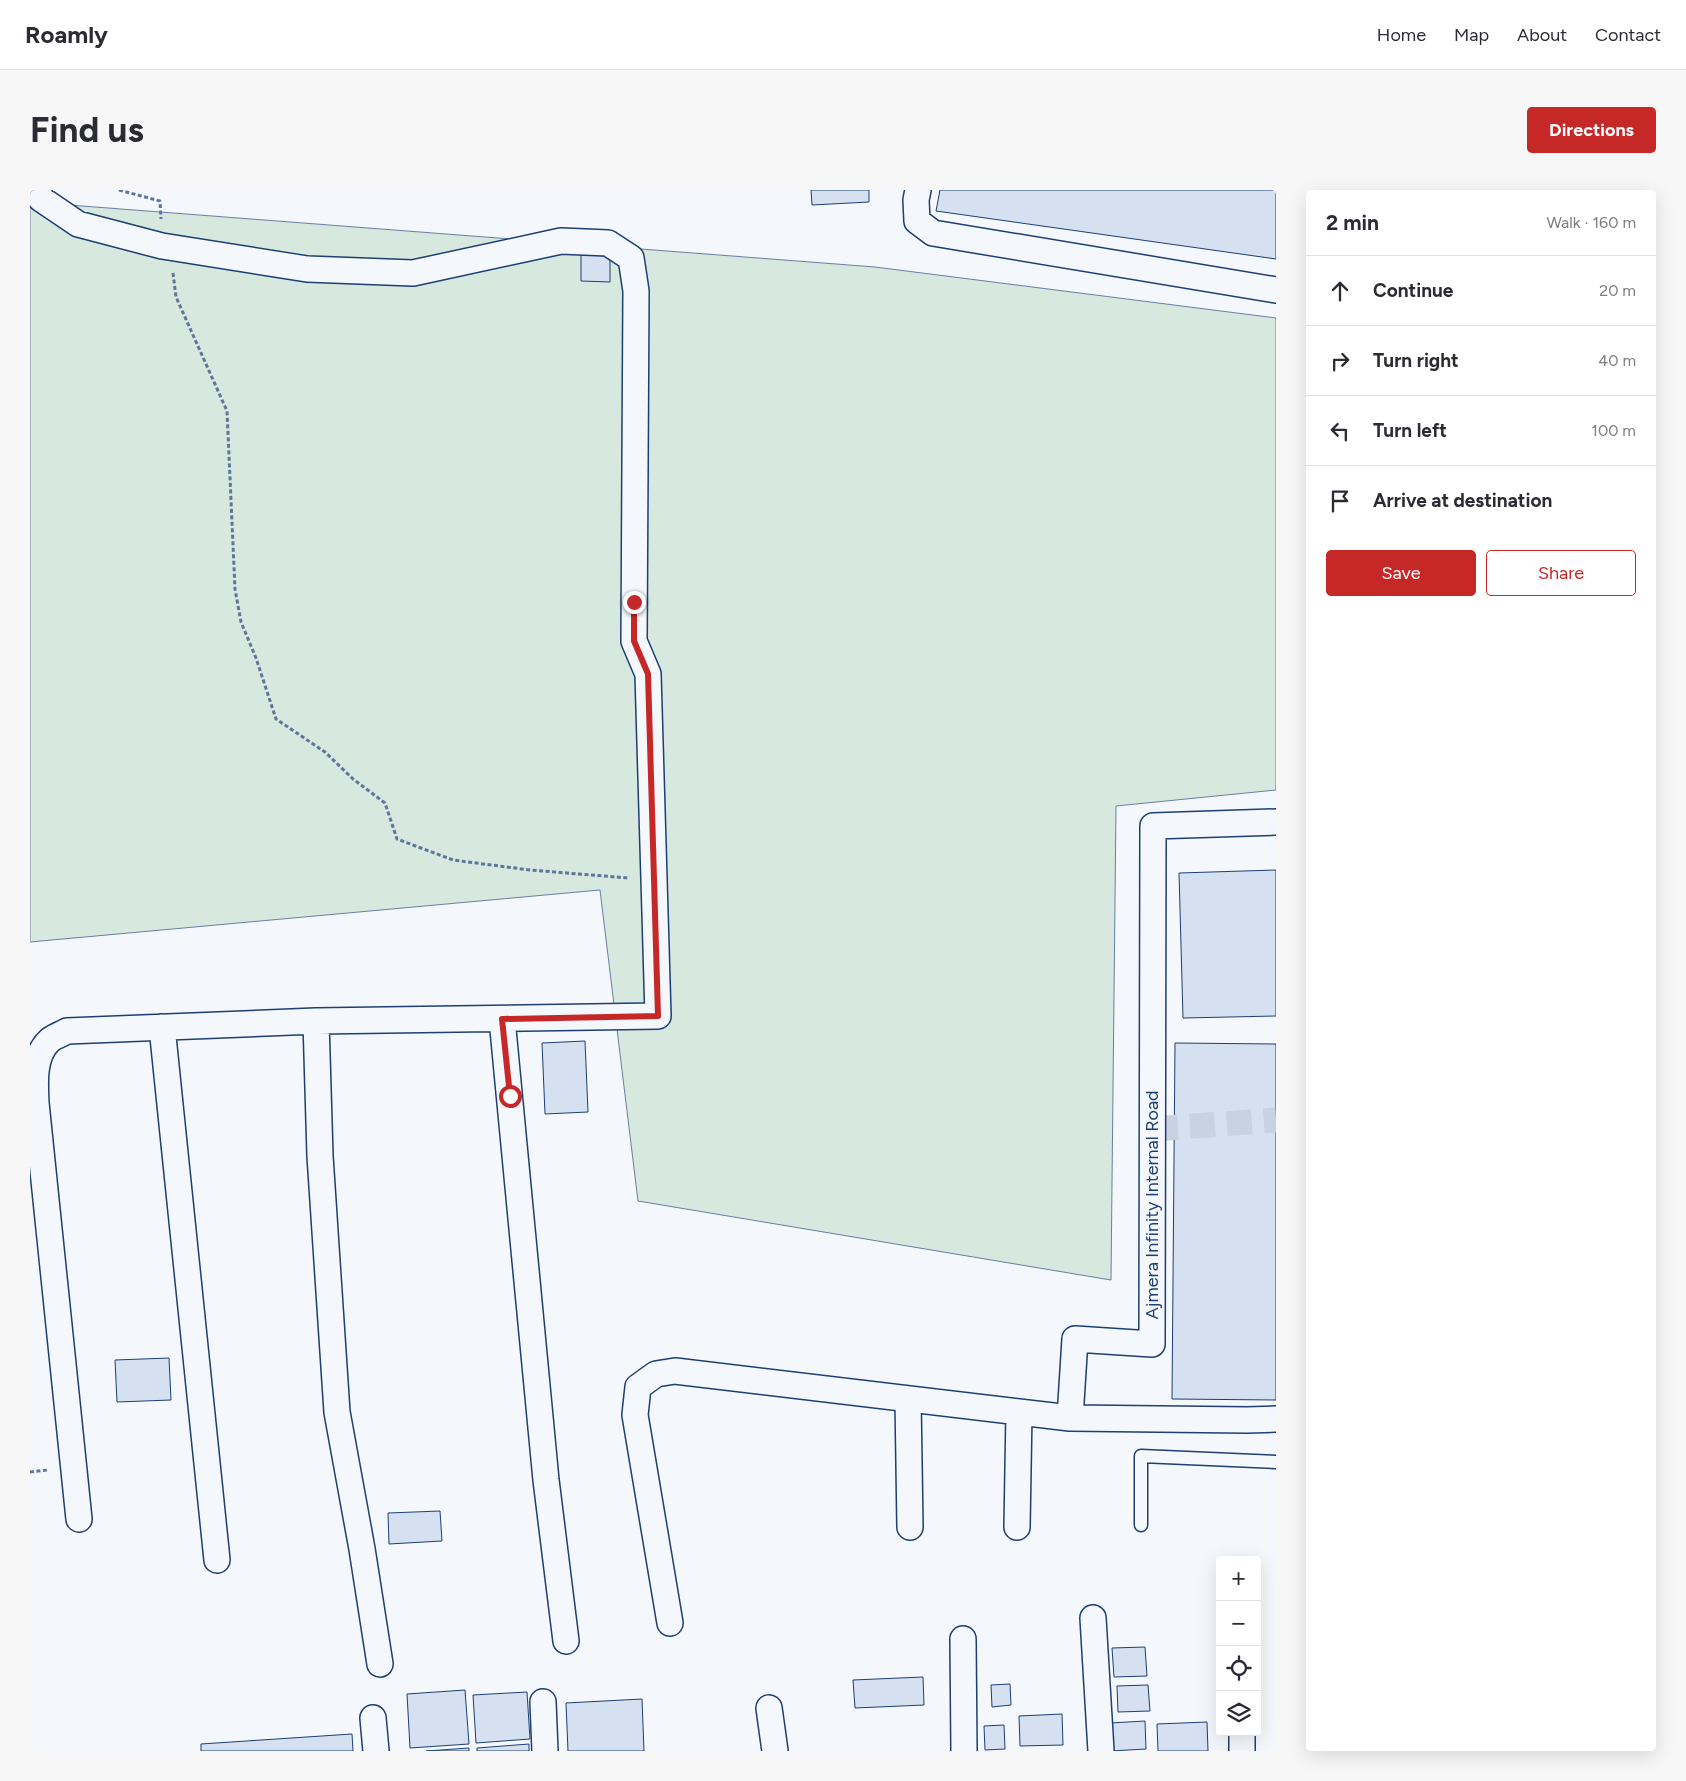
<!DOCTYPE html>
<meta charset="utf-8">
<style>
:root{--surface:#fff;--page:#f7f7f7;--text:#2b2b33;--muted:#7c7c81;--line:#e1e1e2;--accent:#c62828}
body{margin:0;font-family:Figtree,sans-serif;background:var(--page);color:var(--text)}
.controls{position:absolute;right:15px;bottom:15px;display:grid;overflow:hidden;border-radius:5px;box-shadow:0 5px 20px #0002}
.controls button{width:45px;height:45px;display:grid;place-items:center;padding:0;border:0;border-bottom:1px solid var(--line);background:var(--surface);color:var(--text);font:25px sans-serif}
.stop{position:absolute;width:15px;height:15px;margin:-11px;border:4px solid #c62828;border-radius:50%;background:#fff}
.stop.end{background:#c62828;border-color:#fff;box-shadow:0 1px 5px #0008}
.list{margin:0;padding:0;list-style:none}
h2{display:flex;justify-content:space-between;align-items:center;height:65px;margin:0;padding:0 20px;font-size:21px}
h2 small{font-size:16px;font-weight:400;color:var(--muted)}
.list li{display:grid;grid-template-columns:32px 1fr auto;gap:15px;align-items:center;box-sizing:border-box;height:70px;padding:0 20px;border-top:1px solid var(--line)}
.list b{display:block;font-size:19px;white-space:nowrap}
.list em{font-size:16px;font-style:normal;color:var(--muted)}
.actions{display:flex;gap:10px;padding:15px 20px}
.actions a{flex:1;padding:11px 0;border:1px solid var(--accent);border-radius:5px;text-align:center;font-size:18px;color:var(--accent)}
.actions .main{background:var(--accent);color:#fff}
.icon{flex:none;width:28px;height:28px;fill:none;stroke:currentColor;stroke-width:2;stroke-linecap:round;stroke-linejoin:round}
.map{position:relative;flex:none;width:1246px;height:1561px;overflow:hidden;border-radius:5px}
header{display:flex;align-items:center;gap:30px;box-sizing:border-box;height:70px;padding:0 25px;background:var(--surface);border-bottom:1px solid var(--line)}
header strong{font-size:24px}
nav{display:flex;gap:28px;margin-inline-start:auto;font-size:18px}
.intro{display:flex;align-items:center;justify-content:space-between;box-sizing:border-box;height:120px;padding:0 30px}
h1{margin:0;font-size:35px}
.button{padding:12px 22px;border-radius:5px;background:var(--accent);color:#fff;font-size:18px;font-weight:700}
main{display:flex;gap:30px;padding:0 30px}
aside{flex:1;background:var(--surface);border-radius:5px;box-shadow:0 5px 20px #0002}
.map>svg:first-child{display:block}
.green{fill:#d7e8df;stroke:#687fa3}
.building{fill:#d5e0f0;stroke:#1d3f73}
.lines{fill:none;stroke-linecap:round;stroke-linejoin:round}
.street-tunnel{stroke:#c9d2e0;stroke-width:25;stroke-dasharray:25 12;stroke-linecap:butt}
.lane-casing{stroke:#1d3f73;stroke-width:15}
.street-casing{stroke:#1d3f73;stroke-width:28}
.path{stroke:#5e769c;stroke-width:3;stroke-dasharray:4 2.5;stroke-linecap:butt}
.lane{stroke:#f4f7fb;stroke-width:12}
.street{stroke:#f4f7fb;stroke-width:25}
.route{stroke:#c62828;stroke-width:6}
.labels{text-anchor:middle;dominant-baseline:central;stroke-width:4;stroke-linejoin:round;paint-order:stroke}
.street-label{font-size:18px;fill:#1d3f73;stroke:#f4f7fb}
</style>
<header>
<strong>Roamly</strong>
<nav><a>Home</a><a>Map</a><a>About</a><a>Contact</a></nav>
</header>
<div class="intro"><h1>Find us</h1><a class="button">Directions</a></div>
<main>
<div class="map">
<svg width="1246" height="1561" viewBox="0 0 1246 1561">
<rect width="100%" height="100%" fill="#f4f7fb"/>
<path class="green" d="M0,12L845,77L1246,128V600L1086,616L1081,1090L608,1011L570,700L0,752Z"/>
<path class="building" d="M781,0H839V12L782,15Z
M910,0H1246V69L906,21Z
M551,65L580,66V92L551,91Z
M1246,680V826L1153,828L1149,683Z
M555,851L558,922L515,924L512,853Z
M1145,853L1246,854V1210L1142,1209Z
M139,1168L141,1210L87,1212L85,1170Z
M410,1321L412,1351L359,1354L358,1323Z
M1115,1457L1117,1486L1084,1487L1082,1458Z
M893,1487L894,1515L825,1518L823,1490Z
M980,1494L981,1515L962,1517L961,1495Z
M1118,1495L1120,1521L1088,1522L1087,1496Z
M435,1500L439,1554L380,1558L377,1504Z
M497,1502L500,1549L446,1553L443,1505Z
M612,1509L614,1561H538L536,1513Z
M1032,1524L1033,1555L990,1556L989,1526Z
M1115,1531L1116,1559L1081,1561L1080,1533Z
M1177,1532L1178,1561H1128L1127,1534Z
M974,1535L975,1559L955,1560L954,1536Z
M322,1544L323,1561H171V1554Z
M499,1554V1561H447V1558Z
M439,1558V1561H396Z"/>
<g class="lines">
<path class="street-tunnel" d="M1123,939L1246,930"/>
<g class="lane-casing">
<path id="lane" d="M1111,1335V1266L1246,1272"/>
</g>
<g class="street-casing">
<path id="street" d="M8,0L11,9L48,34L132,56L277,79L383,83L531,51L578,53L601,68L606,101L604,451L618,484L628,826L286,831L37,841C32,844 25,846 20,850C3,865 5,893 6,913L49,1329
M888,0L886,10L887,31L903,43L1246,100
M1246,632L1123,636L1122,1154L1045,1149L1040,1228L1217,1230L1246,1229
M472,829L516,1290L536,1451
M286,831L290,966L307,1222L332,1359L350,1474
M132,837L187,1370
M878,1209L880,1337
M987,1337L989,1222
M1063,1428L1071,1561
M640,1433L605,1225L608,1197L626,1184L645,1181L1040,1228
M933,1449L934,1561
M513,1512L515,1561
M739,1518L745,1561
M343,1528L346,1561
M1212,1561V1542"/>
</g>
<path class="path" d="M89,0L130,11L131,29
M143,83L146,107L197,221L205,399L211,432L226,468L246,529L295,562L323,589L355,613L367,649L423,670L500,680L598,688
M0,1282L18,1280"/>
<use href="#lane" class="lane"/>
<use href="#street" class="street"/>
</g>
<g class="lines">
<path class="route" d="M480,906L472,829L628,826L618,484L604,451V412"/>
</g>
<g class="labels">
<g class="street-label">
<text transform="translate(1122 1015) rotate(-90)">Ajmera Infinity Internal Road</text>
</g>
</g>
</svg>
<div class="controls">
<button>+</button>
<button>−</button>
<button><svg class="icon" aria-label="locate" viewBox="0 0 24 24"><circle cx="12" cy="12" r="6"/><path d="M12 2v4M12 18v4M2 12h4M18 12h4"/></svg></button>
<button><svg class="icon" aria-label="layers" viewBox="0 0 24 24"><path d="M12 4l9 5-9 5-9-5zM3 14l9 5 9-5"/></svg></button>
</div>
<div class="stop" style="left:480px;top:906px"></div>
<div class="stop end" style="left:604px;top:412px"></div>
</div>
<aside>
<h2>2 min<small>Walk · 160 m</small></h2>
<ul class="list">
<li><svg class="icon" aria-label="ahead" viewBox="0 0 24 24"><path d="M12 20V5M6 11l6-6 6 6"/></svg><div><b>Continue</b></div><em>20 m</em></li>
<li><svg class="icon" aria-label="right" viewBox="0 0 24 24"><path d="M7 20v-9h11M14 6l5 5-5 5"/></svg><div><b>Turn right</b></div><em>40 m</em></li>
<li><svg class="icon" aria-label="left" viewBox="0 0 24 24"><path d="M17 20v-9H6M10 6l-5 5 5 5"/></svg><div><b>Turn left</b></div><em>100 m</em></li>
<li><svg class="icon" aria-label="arrive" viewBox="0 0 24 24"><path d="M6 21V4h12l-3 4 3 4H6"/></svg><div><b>Arrive at destination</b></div></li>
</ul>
<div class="actions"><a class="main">Save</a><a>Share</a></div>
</aside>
</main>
